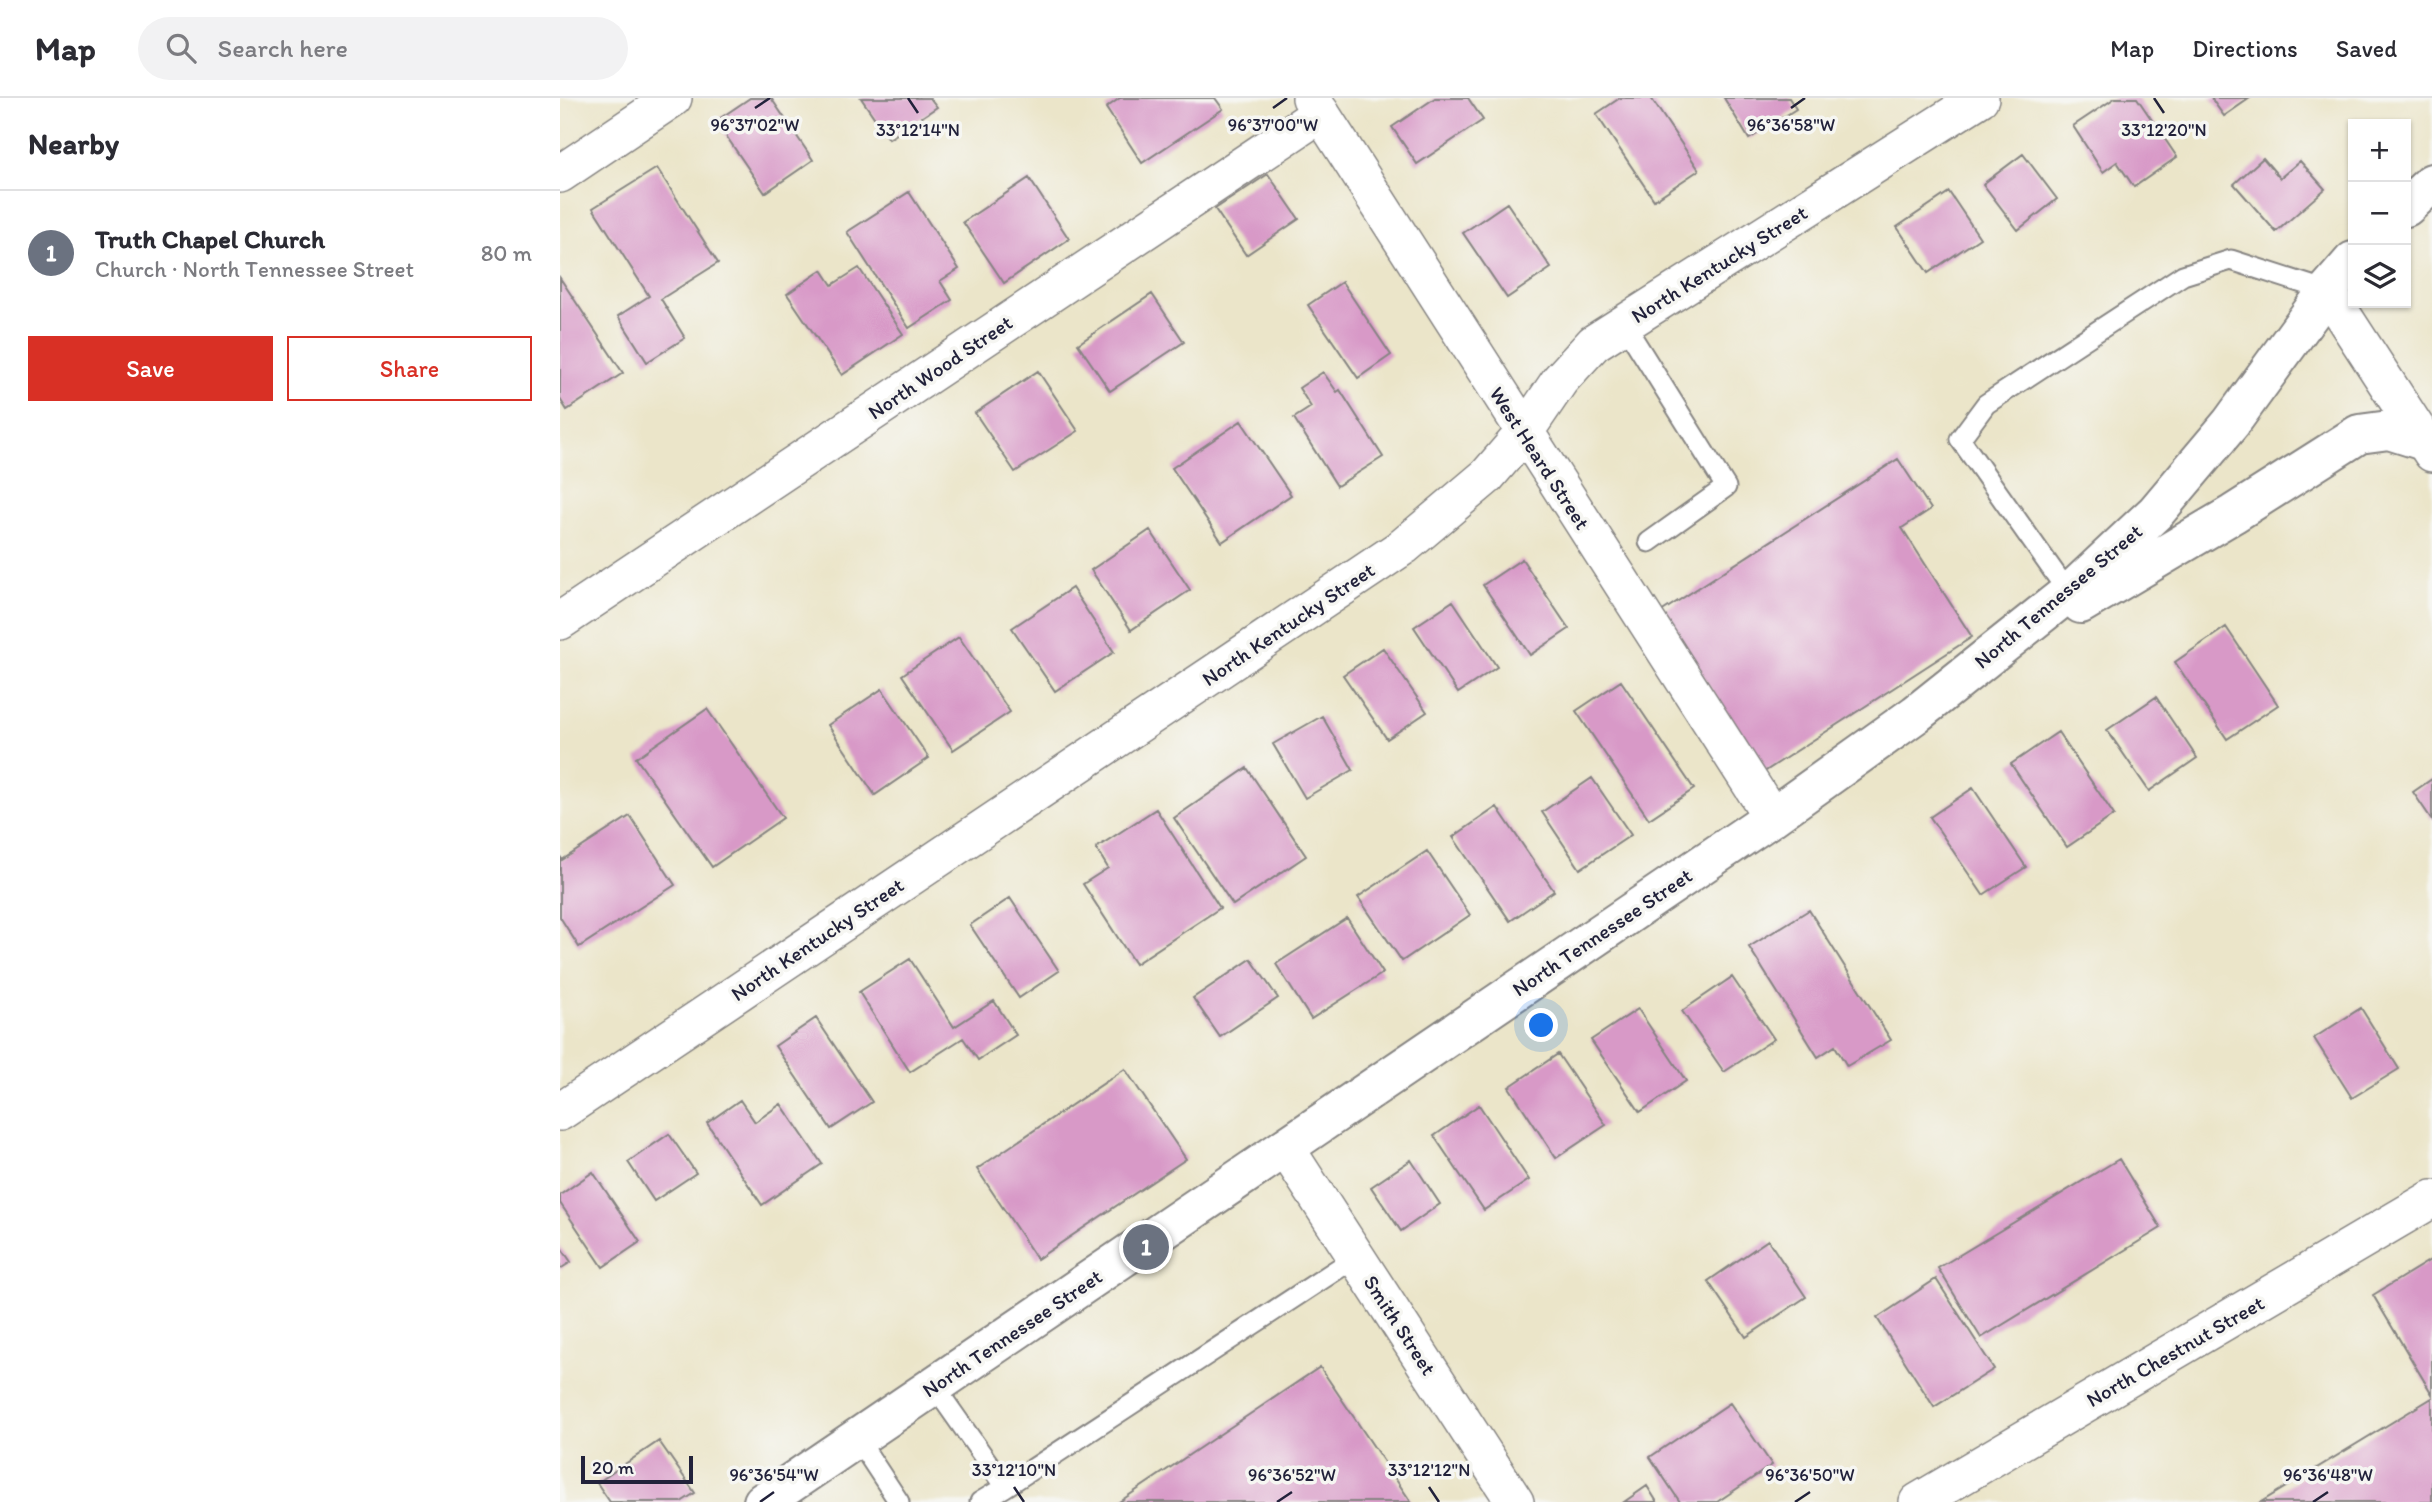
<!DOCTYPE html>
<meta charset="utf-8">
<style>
:root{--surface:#fff;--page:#f2f2f3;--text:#2b2b33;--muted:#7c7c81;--line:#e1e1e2;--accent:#d93025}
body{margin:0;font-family:Itim,sans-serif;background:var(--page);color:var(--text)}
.controls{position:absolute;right:21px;top:21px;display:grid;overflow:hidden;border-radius:0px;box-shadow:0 2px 5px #0004}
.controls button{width:63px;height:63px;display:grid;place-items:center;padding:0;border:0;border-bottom:2px solid var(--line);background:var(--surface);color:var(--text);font:35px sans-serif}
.scale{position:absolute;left:21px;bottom:18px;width:112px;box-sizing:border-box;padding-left:7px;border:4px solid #22223b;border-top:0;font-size:19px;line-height:24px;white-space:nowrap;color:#22223b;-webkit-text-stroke:5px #f6f6f2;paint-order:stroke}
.you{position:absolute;left:982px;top:928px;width:24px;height:24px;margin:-18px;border:5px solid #fff;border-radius:50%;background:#1a73e8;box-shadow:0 0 0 10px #1a73e833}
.badge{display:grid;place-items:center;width:46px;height:46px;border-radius:50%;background:var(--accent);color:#fff;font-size:23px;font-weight:700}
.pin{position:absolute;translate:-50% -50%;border:4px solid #fff;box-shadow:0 2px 7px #0006}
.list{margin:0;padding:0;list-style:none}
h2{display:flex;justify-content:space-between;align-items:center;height:91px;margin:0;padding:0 28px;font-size:30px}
h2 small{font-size:23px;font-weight:400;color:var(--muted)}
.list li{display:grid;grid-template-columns:46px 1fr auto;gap:21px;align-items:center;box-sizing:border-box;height:126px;padding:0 28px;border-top:2px solid var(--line)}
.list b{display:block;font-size:26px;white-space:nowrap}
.list p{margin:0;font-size:23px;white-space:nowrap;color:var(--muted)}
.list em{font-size:23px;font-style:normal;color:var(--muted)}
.actions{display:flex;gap:14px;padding:21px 28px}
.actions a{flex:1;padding:16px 0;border:2px solid var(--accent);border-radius:0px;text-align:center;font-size:24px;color:var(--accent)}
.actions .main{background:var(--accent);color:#fff}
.icon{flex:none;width:38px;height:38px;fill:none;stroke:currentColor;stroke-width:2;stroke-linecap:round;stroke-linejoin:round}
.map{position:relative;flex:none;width:1872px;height:1404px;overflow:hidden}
header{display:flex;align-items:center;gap:42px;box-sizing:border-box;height:98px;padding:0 35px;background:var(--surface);border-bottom:2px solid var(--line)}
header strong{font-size:33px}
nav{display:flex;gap:38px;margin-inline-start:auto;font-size:24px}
.search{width:490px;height:63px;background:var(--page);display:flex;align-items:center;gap:18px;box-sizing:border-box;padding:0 24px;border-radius:38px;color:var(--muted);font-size:26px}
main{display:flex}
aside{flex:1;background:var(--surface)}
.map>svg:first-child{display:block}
.building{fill:#d899c7}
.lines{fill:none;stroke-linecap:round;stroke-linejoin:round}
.service-casing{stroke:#868482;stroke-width:23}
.minor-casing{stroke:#868482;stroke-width:40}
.tertiary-casing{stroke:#868482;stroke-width:42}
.service{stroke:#fff;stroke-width:19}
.minor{stroke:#fff;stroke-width:37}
.tertiary{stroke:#fff;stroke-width:38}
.ticks{fill:none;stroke:#22223b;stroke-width:2.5}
.labels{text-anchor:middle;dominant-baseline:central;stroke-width:7;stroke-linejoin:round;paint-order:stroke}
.street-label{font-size:21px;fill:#22223b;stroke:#f6f6f2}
.ticks-label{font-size:18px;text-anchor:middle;fill:#22223b;stroke:#f6f6f2;stroke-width:7;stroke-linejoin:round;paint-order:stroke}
</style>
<header>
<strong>Map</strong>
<div class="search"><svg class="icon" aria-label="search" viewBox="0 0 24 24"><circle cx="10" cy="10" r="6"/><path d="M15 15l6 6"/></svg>Search here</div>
<nav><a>Map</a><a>Directions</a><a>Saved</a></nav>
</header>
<main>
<aside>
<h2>Nearby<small></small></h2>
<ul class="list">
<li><span class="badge" style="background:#6b7280">1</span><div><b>Truth Chapel Church</b><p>Church · North Tennessee Street</p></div><em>80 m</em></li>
</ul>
<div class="actions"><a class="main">Save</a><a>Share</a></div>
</aside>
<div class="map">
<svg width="1872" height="1404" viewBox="0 0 1872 1404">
<rect width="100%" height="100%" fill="#f6f6f2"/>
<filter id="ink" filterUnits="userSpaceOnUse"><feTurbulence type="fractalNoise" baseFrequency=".0143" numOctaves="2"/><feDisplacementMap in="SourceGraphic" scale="14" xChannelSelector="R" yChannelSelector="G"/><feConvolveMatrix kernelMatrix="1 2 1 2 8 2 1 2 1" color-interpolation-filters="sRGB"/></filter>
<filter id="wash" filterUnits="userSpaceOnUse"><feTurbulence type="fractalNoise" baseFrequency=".00686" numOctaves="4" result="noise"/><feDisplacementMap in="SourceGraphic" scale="28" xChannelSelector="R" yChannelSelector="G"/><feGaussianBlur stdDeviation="1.57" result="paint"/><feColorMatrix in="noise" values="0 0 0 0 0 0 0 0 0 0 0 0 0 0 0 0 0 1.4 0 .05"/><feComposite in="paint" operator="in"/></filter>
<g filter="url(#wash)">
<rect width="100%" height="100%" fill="#ebe5c9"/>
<g id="blocks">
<path class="building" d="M190,0H211L253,62L205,95L156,23Z
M301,0H370L377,9L329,41Z
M560,0H655L663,11L582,65L546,10Z
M875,0H908L923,22L857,66L832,29Z
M1060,0H1091L1139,72L1094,102L1036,16Z
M1164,0H1229L1236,11L1189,41Z
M1555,0H1577L1617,59L1574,89L1557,64L1543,74L1513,28Z
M1651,0H1690L1664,18Z
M1463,56L1497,101L1458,132L1423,86Z
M1703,60L1720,80L1740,63L1765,91L1716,134L1674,86Z
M97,70L158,165L101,201L125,240L87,264L58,218L89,198L33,110Z
M708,76L739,121L686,157L655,111Z
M469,80L509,141L444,185L403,124Z
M349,94L399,171L380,183L392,202L349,230L287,134Z
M1389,94L1420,140L1368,175L1337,129Z
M947,105L991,170L947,200L903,135Z
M299,170L343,236L282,277L227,196L262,172L272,187Z
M0,180L63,275L7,312L0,301Z
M782,184L831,257L798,280L748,207Z
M592,196L624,244L550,293L518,246Z
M478,273L518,333L455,374L415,315Z
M763,274L777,294L780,292L823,359L777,388L734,320L751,309L739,290Z
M681,323L731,397L662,444L612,370Z
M1338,361L1371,411L1342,430L1412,539L1204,674L1101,514Z
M590,432L630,492L571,532L531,472Z
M962,461L1009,531L970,557L923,487Z
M512,490L554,554L495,593L452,530Z
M893,503L937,569L898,595L854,529Z
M1666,529L1718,607L1667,641L1615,564Z
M399,539L450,614L393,652L342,577Z
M823,550L867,614L827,641L783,577Z
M1061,583L1134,691L1089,721L1016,613Z
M322,591L369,660L315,697L268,627Z
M1596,599L1637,660L1589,693L1547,632Z
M147,611L223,720L152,769L76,660Z
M762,618L793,672L745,700L713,646Z
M1498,634L1554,717L1507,749L1451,666Z
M687,670L746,758L673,807L614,720Z
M1032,680L1071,737L1020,771L982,714Z
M1872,681V722L1853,694Z
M1413,690L1466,769L1423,797L1370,719Z
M937,709L994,793L950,823L893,739Z
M596,711L660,810L575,866L523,786L548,770L536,750Z
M70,718L115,787L19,849L0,819V758L2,762Z
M867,753L910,817L842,863L798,799Z
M450,800L499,873L459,900L410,827Z
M1249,812L1331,942L1287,968L1275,948L1258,959L1189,849Z
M787,820L823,875L751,921L716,866Z
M350,861L394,929L434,903L456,937L418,962L403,940L350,974L299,894Z
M691,861L718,900L660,939L633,900Z
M1172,879L1214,941L1164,974L1122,913Z
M1801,910L1839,971L1792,1000L1754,940Z
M1078,911L1126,983L1080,1014L1031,942Z
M256,920L312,1004L271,1031L215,948Z
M998,956L1046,1027L996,1060L949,989Z
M565,971L626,1061L477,1161L417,1071Z
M180,1002L195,1024L221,1006L262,1066L202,1107L147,1025Z
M919,1007L969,1082L924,1112L874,1038Z
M109,1036L136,1075L94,1103L68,1064Z
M1559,1061L1601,1130L1421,1240L1378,1170Z
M851,1062L880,1106L841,1133L811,1089Z
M33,1074L80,1144L43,1169L0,1105V1097Z
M1208,1142L1246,1199L1186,1239L1148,1183Z
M0,1148L11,1164L0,1171Z
M1872,1161V1296L1813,1197Z
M1376,1181L1434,1271L1374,1309L1317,1220Z
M760,1269L851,1404H559Z
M1872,1300V1404H1701Z
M1170,1305L1212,1367L1157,1404H1120L1090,1359Z
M99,1343L135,1395L121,1404H50L37,1385Z
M1087,1388L1097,1404H1064Z"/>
</g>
</g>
<g filter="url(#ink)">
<use href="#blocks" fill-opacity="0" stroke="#868482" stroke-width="2"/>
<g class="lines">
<g class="service-casing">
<path id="service" d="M1064,226L1166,389L1089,444
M1513,501L1400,341L1426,306L1623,177L1671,162L1767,193
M374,1288L445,1389L796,1159
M297,1340L339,1404
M420,1404L445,1389"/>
</g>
<g class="minor-casing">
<path id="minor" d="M751,0L1212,719
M0,76L113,0
M1767,193L1872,355
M0,523L761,15
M0,1014L844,448L927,378L964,335L1000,282L1034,245L1420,0
M725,1049L955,1404
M1358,1404L1872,1101"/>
</g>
<g class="tertiary-casing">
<path id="tertiary" d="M1846,109L1872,85
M1521,506L1673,416L1799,336L1829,332L1864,343
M203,1404L1212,719L1356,616L1518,487L1596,414L1671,325L1767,193L1793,163"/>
</g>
<use href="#service" class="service"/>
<use href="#minor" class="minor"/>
<use href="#tertiary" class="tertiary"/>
</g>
</g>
<path class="ticks" d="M348,0L358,15M1594,0L1604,15M195,10L210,0M713,10L727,0M1231,10L1245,0M454,1389L464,1404M869,1389L879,1404M200,1404L214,1394M717,1404L732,1394M1235,1404L1250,1394M1753,1404L1768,1394"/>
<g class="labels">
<g class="street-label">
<text transform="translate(1159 166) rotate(-32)">North Kentucky Street</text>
<text transform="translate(380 269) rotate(-34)">North Wood Street</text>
<text transform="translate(980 360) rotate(57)">West Heard Street</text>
<text transform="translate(1498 498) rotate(-40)">North Tennessee Street</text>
<text transform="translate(728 526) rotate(-34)">North Kentucky Street</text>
<text transform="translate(1042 834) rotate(-34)">North Tennessee Street</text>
<text transform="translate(257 841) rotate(-34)">North Kentucky Street</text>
<text transform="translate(840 1227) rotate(57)">Smith Street</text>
<text transform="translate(452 1235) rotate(-34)">North Tennessee Street</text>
<text transform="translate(1615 1253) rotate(-30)">North Chestnut Street</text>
</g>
</g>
<g class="ticks-label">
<text x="195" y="33">96°37'02"W</text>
<text x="713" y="33">96°37'00"W</text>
<text x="1231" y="33">96°36'58"W</text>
<text x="1604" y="38">33°12'20"N</text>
<text x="358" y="38">33°12'14"N</text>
<text x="454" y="1378">33°12'10"N</text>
<text x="869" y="1378">33°12'12"N</text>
<text x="214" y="1383">96°36'54"W</text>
<text x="732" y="1383">96°36'52"W</text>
<text x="1250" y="1383">96°36'50"W</text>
<text x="1768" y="1383">96°36'48"W</text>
</g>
</svg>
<div class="controls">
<button>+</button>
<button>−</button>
<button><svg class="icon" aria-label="layers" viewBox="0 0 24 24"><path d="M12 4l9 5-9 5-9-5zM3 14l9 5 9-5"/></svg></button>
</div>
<div class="scale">20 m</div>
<div class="you"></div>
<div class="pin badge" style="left:586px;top:1149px;background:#6b7280">1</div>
</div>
</main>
